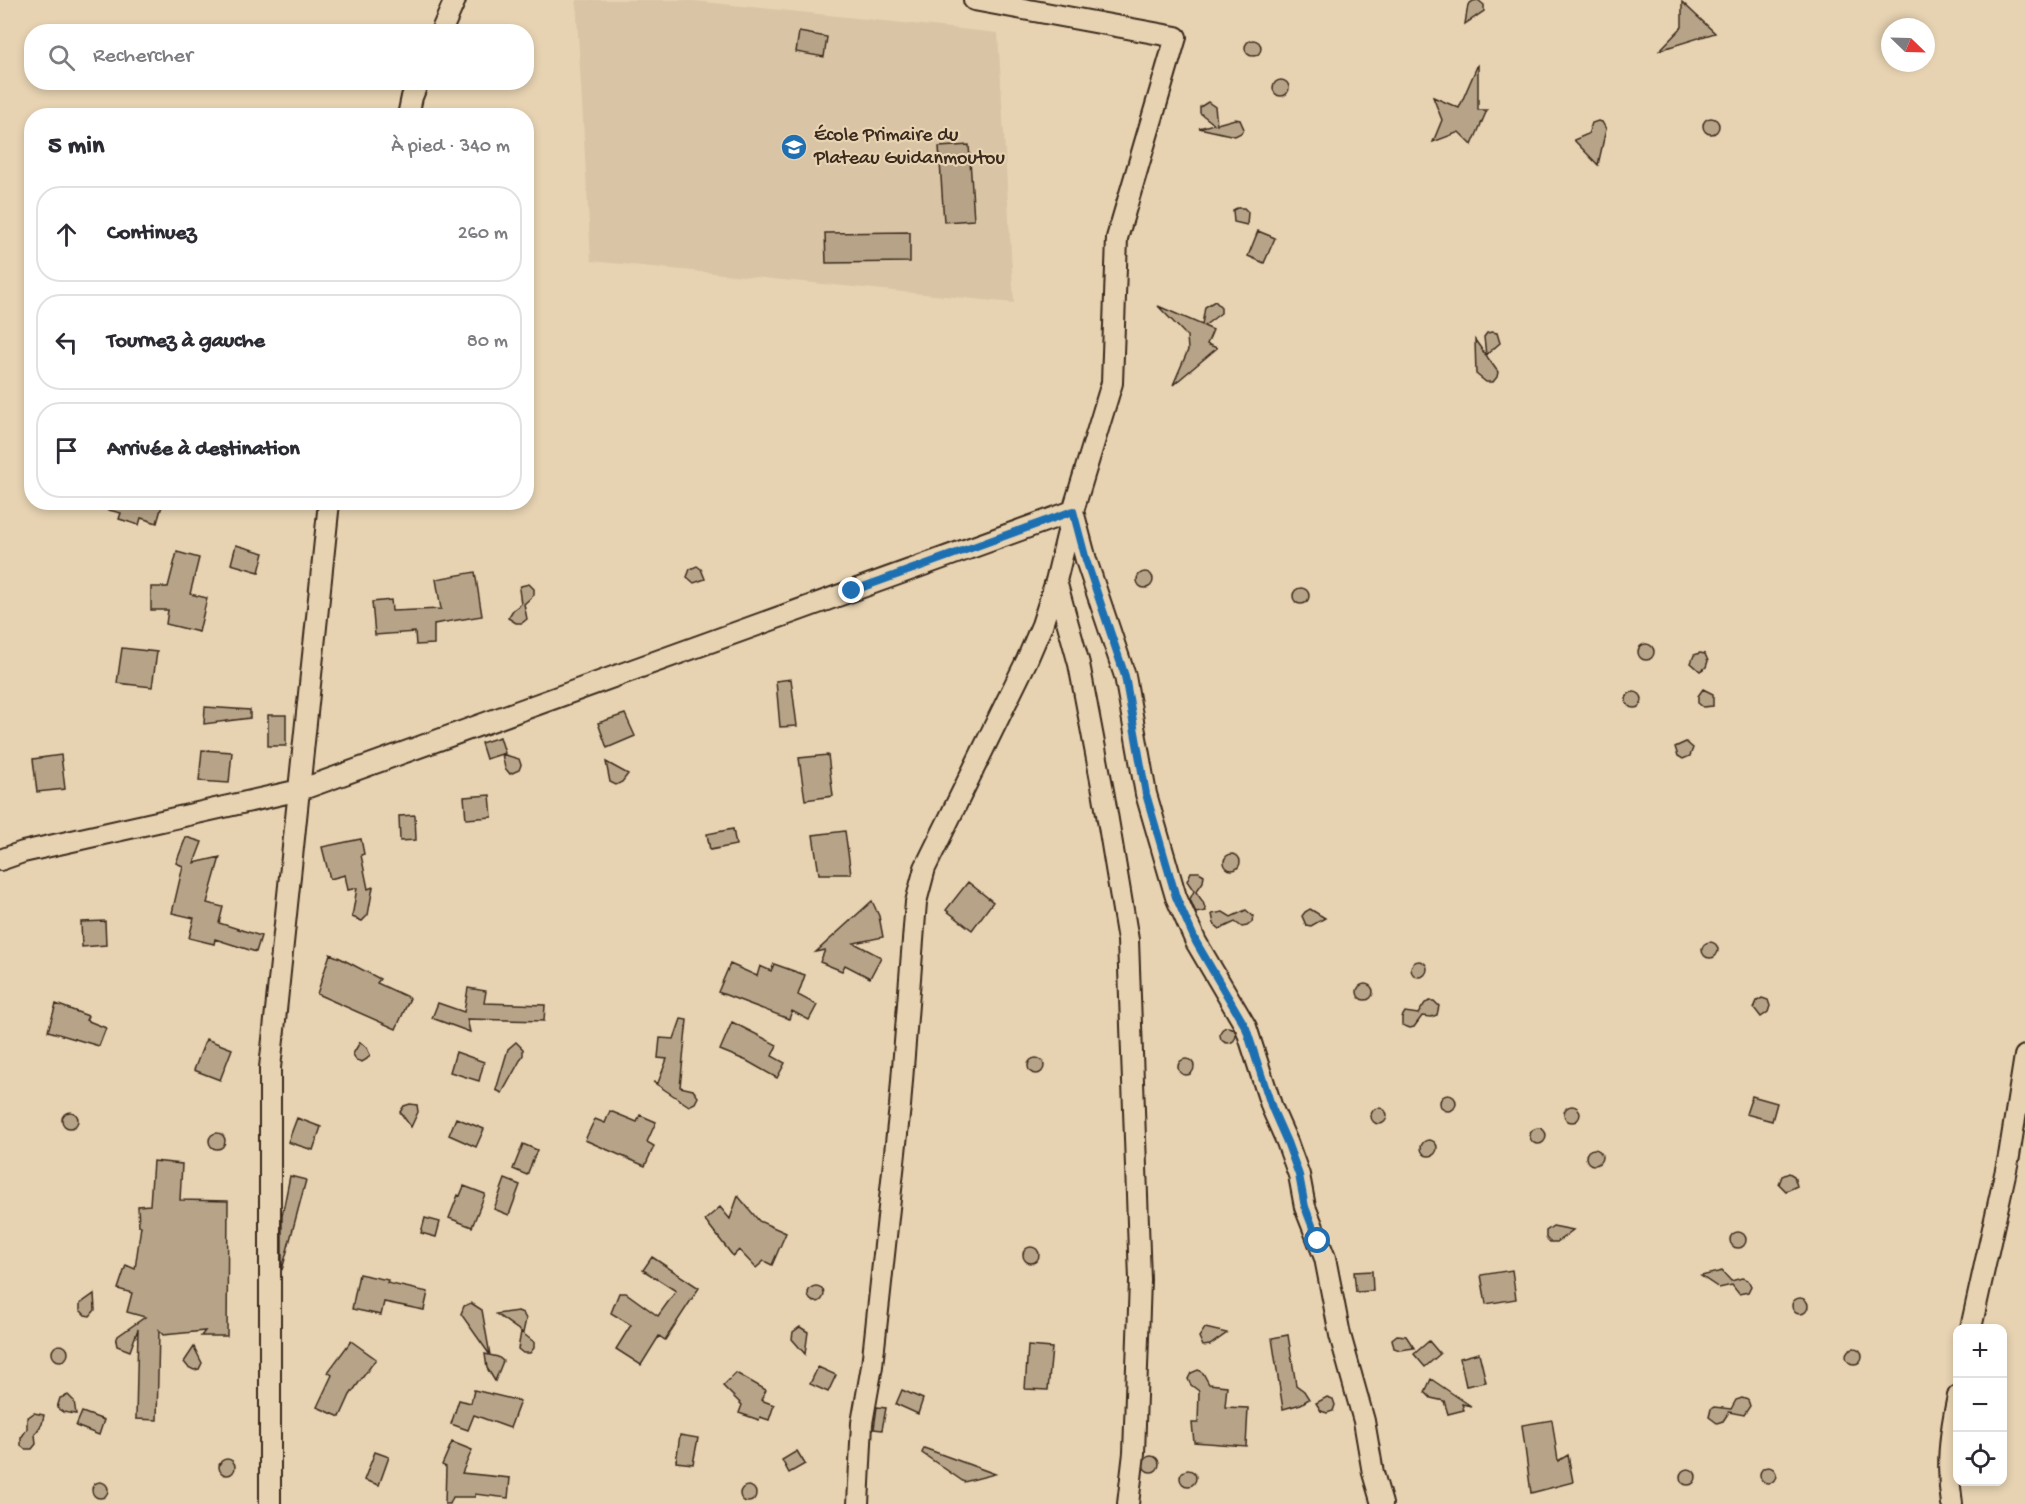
<!DOCTYPE html>
<html lang="fr">
<meta charset="utf-8">
<style>
:root{--surface:#fff;--page:#f2f2f3;--text:#2b2b33;--muted:#7c7c81;--line:#e1e1e2}
body{margin:0;font-family:"Gochi Hand",sans-serif;background:var(--page);color:var(--text)}
.controls{position:absolute;right:18px;bottom:18px;display:grid;overflow:hidden;border-radius:12px;box-shadow:0 3px 9px #0003}
.controls button{width:54px;height:54px;display:grid;place-items:center;padding:0;border:0;border-bottom:2px solid var(--line);background:var(--surface);color:var(--text);font:30px sans-serif}
.compass{position:absolute;left:1881px;top:18px;width:54px;height:54px;border-radius:50%;background:var(--surface);box-shadow:0 3px 9px #0003;rotate:113deg}
.stop{position:absolute;width:18px;height:18px;margin:-14px;border:4px solid #1f6fb2;border-radius:50%;background:#fff}
.stop.end{background:#1f6fb2;border-color:#fff;box-shadow:0 2px 6px #0008}
.list{margin:0;padding:0;list-style:none}
h2{display:flex;justify-content:space-between;align-items:center;height:78px;margin:0;padding:0 24px;font-size:26px}
h2 small{font-size:20px;font-weight:400;color:var(--muted)}
.list li{display:grid;grid-template-columns:39px 1fr auto;gap:18px;align-items:center;box-sizing:border-box;height:96px;margin:0 12px 12px;padding:0 12px;border:2px solid var(--line);border-radius:24px}
.list b{display:block;font-size:22px;white-space:nowrap}
.list em{font-size:20px;font-style:normal;color:var(--muted)}
.icon{flex:none;width:33px;height:33px;fill:none;stroke:currentColor;stroke-width:2;stroke-linecap:round;stroke-linejoin:round}
.map{position:relative;flex:none;width:2025px;height:1504px;overflow:hidden}
.search{position:absolute;background:var(--surface);box-shadow:0 3px 9px #0003;left:24px;top:24px;width:510px;height:66px;display:flex;align-items:center;gap:15px;box-sizing:border-box;padding:0 21px;border-radius:24px;color:var(--muted);font-size:22px}
.panel{position:absolute;background:var(--surface);box-shadow:0 3px 9px #0003;left:24px;top:108px;width:510px;height:402px;border-radius:24px}
.map>svg:first-child{display:block}
.built{fill:#d9c5a5}
.building{fill:#b7a488;stroke:#3b2a1e;stroke-width:1.5}
.lines{fill:none;stroke-linecap:round;stroke-linejoin:round}
.minor-casing{stroke:#3b2a1e;stroke-width:24}
.minor{stroke:#e7d3b2;stroke-width:20}
.route{stroke:#1f6fb2;stroke-width:8}
.labels{text-anchor:middle;dominant-baseline:central;stroke-width:4.5;stroke-linejoin:round;paint-order:stroke}
.poi-label{font-size:20px;fill:#3b2a1e;stroke:#e7d3b2;text-anchor:start}
</style>
<div class="map">
<svg width="2025" height="1504" viewBox="0 0 2025 1504">
<rect width="100%" height="100%" fill="#e7d3b2"/>
<filter id="ink" filterUnits="userSpaceOnUse"><feTurbulence type="fractalNoise" baseFrequency=".0167" numOctaves="2"/><feDisplacementMap in="SourceGraphic" scale="12" xChannelSelector="R" yChannelSelector="G"/><feConvolveMatrix kernelMatrix="1 2 1 2 8 2 1 2 1" color-interpolation-filters="sRGB"/></filter>
<g filter="url(#ink)">
<path class="built" d="M576,0H686L998,33L1014,303L591,261Z"/>
<path class="building" d="M1478,0L1484,5V11L1465,24L1468,5L1473,1Z
M1682,2L1715,33L1660,50L1682,27Z
M799,32L827,37L824,57L796,52Z
M1245 48a8 8 0 1 1 16 0a8 8 0 1 1-16 0Z
M1478,64V110H1487L1472,145L1459,132L1433,142L1442,120L1433,97L1459,108Z
M1273 88a8 8 0 1 1 16 0a8 8 0 1 1-16 0Z
M1208,102L1215,107L1217,124L1235,119L1240,120L1244,129L1241,133L1235,136L1199,128L1214,124L1200,113V107Z
M1703 126a8 8 0 1 1 16 0a8 8 0 1 1-16 0Z
M1598,121L1602,122L1606,129L1598,165L1574,140L1588,134L1592,123Z
M969,145L974,220L944,222L939,147Z
M1237,208H1244L1248,212L1247,225L1234,222L1233,210Z
M1258,231L1275,238L1264,263L1248,256Z
M910,232V262L826,263L825,233Z
M1215,301L1221,307V313L1204,326L1213,330L1207,344L1217,348L1173,385L1188,350L1187,336L1158,306L1202,325L1205,307Z
M1492,332L1497,333L1500,343L1486,355L1484,337L1487,333Z
M1475,340L1498,372L1497,377L1493,382H1486L1476,374Z
M101,502H163L157,523L141,518L139,525L119,519L121,513L100,508Z
M236,545L264,553L259,572L231,564Z
M177,552L199,558L190,594L207,598L199,632L166,624L168,610H151V587H168Z
M697,566L701,569L705,579L694,583L687,577L690,569Z
M1137 580a8 8 0 1 1 16 0a8 8 0 1 1-16 0Z
M475,572L482,616L434,624V644L416,645L415,632L375,635L372,602L391,600L392,611L441,609L436,579Z
M529,584L534,589V595L524,604L527,619L522,623H516L508,618L513,610L521,604L519,589L521,586Z
M1293 596a8 8 0 1 1 16 0a8 8 0 1 1-16 0Z
M1638 652a8 8 0 1 1 16 0a8 8 0 1 1-16 0Z
M122,648L157,652L152,687L117,683Z
M1700,653L1705,654L1708,661L1706,667L1700,671L1691,663L1694,655Z
M791,679L797,726L780,727L776,681Z
M1703,689L1713,694V706L1703,707L1698,703V696Z
M1626 700a8 8 0 1 1 16 0a8 8 0 1 1-16 0Z
M205,707L250,710V718L204,724Z
M625,714L635,736L607,748L598,723Z
M268,715H286V746H268Z
M500,737L505,753L486,759L481,743Z
M1686,742L1693,748L1690,756L1683,759L1678,756L1675,747Z
M202,750L232,752L229,783L199,781Z
M502,754L519,759L521,765L519,770L510,774L505,768Z
M61,755L65,789L37,792L33,759Z
M828,755L833,796L805,800L799,758Z
M606,762L628,774L622,782L616,785L610,782Z
M490,795L492,817L466,819L464,797Z
M415,815L416,840L400,841L399,816Z
M733,829L736,845L710,850L707,834Z
M845,831L851,874H819L813,835Z
M186,837L202,842L194,863L220,857L207,903L223,907L219,923L261,936L256,952L215,939L214,944L189,938L194,918L172,913L183,866L176,863Z
M361,839L364,854L361,855L368,889L373,887L368,915L362,921L352,917L357,888L348,890L345,875L330,879L322,847Z
M1224 862a8 8 0 1 1 16 0a8 8 0 1 1-16 0Z
M1191,872H1199L1204,875L1203,882L1196,892L1203,902L1206,911L1196,913L1190,899L1194,891L1187,881Z
M968,882L993,902L972,930L946,910Z
M872,901L879,916L883,937L854,943L881,957L870,978L845,965L842,971L820,962L825,950L816,952Z
M1310,909L1325,918L1311,926L1306,925L1302,916L1305,912Z
M1246,910L1253,916L1252,922L1247,926L1242,927L1235,922L1220,929L1214,924L1212,914L1223,912L1231,917Z
M105,921L106,945L82,947L81,922Z
M1702 950a8 8 0 1 1 16 0a8 8 0 1 1-16 0Z
M330,954L340,958L380,979L377,983L410,998L396,1029L317,994Z
M1411 969a8 8 0 1 1 16 0a8 8 0 1 1-16 0Z
M730,964L757,976L760,966L771,971L774,964L805,975L798,995L817,1005L809,1020L792,1011L789,1019L718,992Z
M1357 992a8 8 0 1 1 16 0a8 8 0 1 1-16 0Z
M468,988L486,991L484,1003L545,1005L544,1021L467,1019L470,1032L432,1018L438,1003L464,1012Z
M1762,998L1768,1000L1770,1006L1768,1012L1761,1017L1754,1008L1757,1001Z
M1430,1001H1434L1439,1006L1437,1015L1431,1017L1422,1016L1414,1027L1410,1028L1402,1025V1017L1405,1012L1418,1014L1425,1003Z
M56,1004L88,1016L86,1020L106,1028L99,1046L48,1031Z
M681,1019L687,1020L680,1087L693,1090L698,1097L695,1103L689,1106L653,1082L658,1083L667,1059L658,1058L660,1038L674,1039Z
M732,1022L777,1045L772,1056L785,1063L777,1078L747,1061L720,1050Z
M1220 1035a8 8 0 1 1 16 0a8 8 0 1 1-16 0Z
M206,1039L232,1049L220,1080L194,1070Z
M360,1042L367,1048L370,1055L367,1059L362,1062L356,1060L353,1054Z
M516,1042L523,1049V1055L502,1093L496,1090L508,1049Z
M456,1052L484,1062L479,1081L450,1072Z
M1028 1066a8 8 0 1 1 16 0a8 8 0 1 1-16 0Z
M1178 1067a8 8 0 1 1 16 0a8 8 0 1 1-16 0Z
M1440 1103a8 8 0 1 1 16 0a8 8 0 1 1-16 0Z
M1752,1096L1777,1103L1772,1121L1746,1114Z
M410,1104L417,1105L418,1112L411,1127L400,1112L404,1106Z
M1564 1114a8 8 0 1 1 16 0a8 8 0 1 1-16 0Z
M1371 1116a8 8 0 1 1 16 0a8 8 0 1 1-16 0Z
M610,1111L637,1122L640,1115L656,1122L647,1142L654,1146L645,1166L585,1140L595,1119L605,1123Z
M62 1120a8 8 0 1 1 16 0a8 8 0 1 1-16 0Z
M297,1118L321,1127L313,1150L288,1142Z
M456,1118L484,1129L476,1147L449,1135Z
M1530 1136a8 8 0 1 1 16 0a8 8 0 1 1-16 0Z
M209 1141a8 8 0 1 1 16 0a8 8 0 1 1-16 0Z
M1421 1148a8 8 0 1 1 16 0a8 8 0 1 1-16 0Z
M523,1144L537,1150L527,1175L513,1169Z
M1586 1157a8 8 0 1 1 16 0a8 8 0 1 1-16 0Z
M153,1161L182,1164L180,1200L228,1201L227,1336H201L205,1331L163,1335L159,1330L157,1420L136,1419L138,1329L130,1351L117,1346L116,1341L118,1336L145,1317L127,1312L132,1293L118,1289L126,1265L135,1269L141,1226H139L138,1206L150,1205Z
M1789,1173L1794,1176L1797,1186L1786,1191L1779,1184L1782,1176Z
M290,1176L306,1180L282,1270V1216Z
M505,1179L520,1185L509,1215L494,1209Z
M464,1186L485,1194L472,1227L449,1218L458,1195L460,1196Z
M738,1196L759,1221L786,1233L772,1265L764,1261L756,1268L739,1250L733,1256L705,1220L720,1207L730,1219Z
M425,1218L440,1222L436,1237L421,1233Z
M1553,1226L1573,1230L1557,1242H1550L1546,1238V1231Z
M1730 1240a8 8 0 1 1 16 0a8 8 0 1 1-16 0Z
M1023 1255a8 8 0 1 1 16 0a8 8 0 1 1-16 0Z
M652,1257L699,1288L665,1340L659,1336L641,1365L616,1349L631,1325L611,1313L619,1293H626L658,1316L676,1291L643,1270Z
M1512,1270L1516,1299L1486,1304L1481,1275Z
M1372,1271L1373,1291L1356,1292L1354,1272Z
M1722,1271L1731,1281L1742,1278L1748,1280L1751,1286L1748,1292L1739,1294L1732,1285L1719,1288L1701,1276Z
M359,1274L388,1280L387,1283L428,1292L424,1310L384,1302L381,1315L352,1309Z
M808 1294a8 8 0 1 1 16 0a8 8 0 1 1-16 0Z
M94,1294L95,1310L90,1316L85,1315L80,1310V1304Z
M1792 1306a8 8 0 1 1 16 0a8 8 0 1 1-16 0Z
M471,1303L482,1310L490,1355L461,1314L464,1306Z
M518,1311L523,1313L526,1319L523,1333L496,1314Z
M800,1327L808,1332L805,1354L792,1339L793,1332Z
M1205,1328L1227,1333L1210,1345L1203,1346L1199,1337Z
M521,1332L534,1342V1348L530,1353H523L518,1349Z
M1288,1335L1296,1385L1304,1391L1309,1399L1301,1404L1283,1409L1272,1338Z
M1397,1335L1406,1336L1414,1348L1400,1350L1394,1348L1392,1339Z
M351,1341L376,1359L350,1395L340,1417L317,1407L332,1375L328,1372Z
M1429,1341L1440,1354L1425,1367L1414,1354Z
M52 1353a8 8 0 1 1 16 0a8 8 0 1 1-16 0Z
M1028,1346L1052,1348L1048,1390L1025,1389Z
M194,1347L202,1363L199,1369L194,1370L188,1367L184,1362Z
M1846 1356a8 8 0 1 1 16 0a8 8 0 1 1-16 0Z
M1479,1353L1486,1382L1466,1386L1460,1358Z
M485,1354L498,1357L503,1361L495,1381L487,1368Z
M818,1367L836,1375L828,1392L810,1384Z
M1198,1370L1203,1373L1209,1384L1227,1386L1225,1407L1248,1408L1246,1446L1194,1442L1192,1423H1198L1199,1391L1191,1385L1188,1379L1191,1373Z
M736,1373L766,1390L761,1400L774,1405L769,1420L760,1417L759,1420L739,1413L742,1405L723,1386Z
M1431,1379L1456,1396L1471,1406L1462,1404L1464,1410L1448,1414L1444,1401L1431,1398L1425,1392Z
M474,1390L520,1401L510,1428L474,1415L468,1430L451,1424L459,1400L471,1403Z
M902,1390L923,1399L918,1414L896,1404Z
M68,1395L74,1401L76,1414L63,1412L57,1408L60,1398Z
M1327,1397L1333,1399L1335,1405L1333,1411L1327,1413L1321,1411L1316,1403Z
M1742,1398L1748,1400L1750,1406L1744,1415L1729,1412L1723,1421L1717,1423L1709,1417L1711,1409L1714,1407L1731,1409L1736,1400Z
M877,1407L886,1408L882,1430L874,1429Z
M82,1412L104,1420L99,1435L76,1426Z
M34,1413L44,1415L42,1424L35,1434L36,1444L32,1449H25L21,1446V1438L27,1429V1418Z
M1552,1420L1558,1461L1568,1455L1573,1482L1531,1493L1522,1425Z
M680,1435L698,1438L693,1464L676,1462Z
M452,1442L472,1450L462,1473L510,1478L508,1498L475,1494V1497H453L450,1504H445L446,1467L442,1465Z
M924,1448L995,1474L964,1482L922,1453Z
M797,1451L805,1464L789,1473L782,1460Z
M375,1452L389,1457L379,1485L364,1480Z
M1143 1464a8 8 0 1 1 16 0a8 8 0 1 1-16 0Z
M219 1467a8 8 0 1 1 16 0a8 8 0 1 1-16 0Z
M1760 1475a8 8 0 1 1 16 0a8 8 0 1 1-16 0Z
M1680 1477a8 8 0 1 1 16 0a8 8 0 1 1-16 0Z
M1180 1478a8 8 0 1 1 16 0a8 8 0 1 1-16 0Z
M92 1490a8 8 0 1 1 16 0a8 8 0 1 1-16 0Z
M740 1494a8 8 0 1 1 16 0a8 8 0 1 1-16 0Z"/>
<g class="lines">
<g class="minor-casing">
<path id="minor" d="M441,32L455,0
M408,116L412,97L418,82
M1056,581L1079,664L1104,796L1128,940L1140,1280L1134,1453L1128,1504
M0,860L23,852L300,790L1073,511L1086,560L1125,676L1146,794L1176,897L1196,942L1246,1027L1272,1108L1287,1142L1299,1175L1305,1207L1325,1258L1340,1335L1364,1421L1373,1473L1382,1504
M1971,1328L2009,1156L2025,1056
M270,1504V1068L329,502
M858,1504L862,1423L872,1366L900,1106L916,902L925,868L1027,660L1042,625L1056,581L1073,511L1112,383L1117,238L1176,37L974,0
M1952,1504C1946,1467 1950,1433 1958,1396"/>
</g>
<use href="#minor" class="minor"/>
</g>
</g>
<g class="lines" filter="url(#ink)">
<path class="route" d="M852,591L1073,511L1086,560L1125,676L1146,794L1176,897L1196,942L1246,1028L1272,1108L1287,1142L1299,1175L1305,1207L1318,1241"/>
</g>
<defs>
<g id="school-disc" transform="scale(1.35)"><circle r="9.5" fill="#1f6fb2" stroke="#e7d3b2"/><path d="M0-5L7-2L0 1L-7-2ZM-4 1L0 2.5L4 1V4Q0 6-4 4Z" fill="#fff"/></g>
</defs>
<g fill-rule="evenodd">
<use href="#school-disc" x="794" y="147"/>
</g>
<g class="labels">
<g class="poi-label">
<text x="814" y="136">École Primaire du<tspan x="814" dy="23">Plateau Guidanmoutou</tspan></text>
</g>
</g>
</svg>
<div class="controls">
<button>+</button>
<button>−</button>
<button><svg class="icon" aria-label="locate" viewBox="0 0 24 24"><circle cx="12" cy="12" r="6"/><path d="M12 2v4M12 18v4M2 12h4M18 12h4"/></svg></button>
</div>
<svg class="compass" viewBox="-18 -18 36 36"><path d="M0-13l5 13h-10z" fill="#e53935"/><path d="M0 13l5-13h-10z" fill="#7c7c81"/></svg>
<div class="stop" style="left:1318px;top:1241px"></div>
<div class="stop end" style="left:852px;top:591px"></div>
<div class="search"><svg class="icon" aria-label="search" viewBox="0 0 24 24"><circle cx="10" cy="10" r="6"/><path d="M15 15l6 6"/></svg>Rechercher</div>
<section class="panel">
<h2>5 min<small>À pied · 340 m</small></h2>
<ul class="list">
<li><svg class="icon" aria-label="ahead" viewBox="0 0 24 24"><path d="M12 20V5M6 11l6-6 6 6"/></svg><div><b>Continuez</b></div><em>260 m</em></li>
<li><svg class="icon" aria-label="left" viewBox="0 0 24 24"><path d="M17 20v-9H6M10 6l-5 5 5 5"/></svg><div><b>Tournez à gauche</b></div><em>80 m</em></li>
<li><svg class="icon" aria-label="arrive" viewBox="0 0 24 24"><path d="M6 21V4h12l-3 4 3 4H6"/></svg><div><b>Arrivée à destination</b></div></li>
</ul>
</section>
</div>
